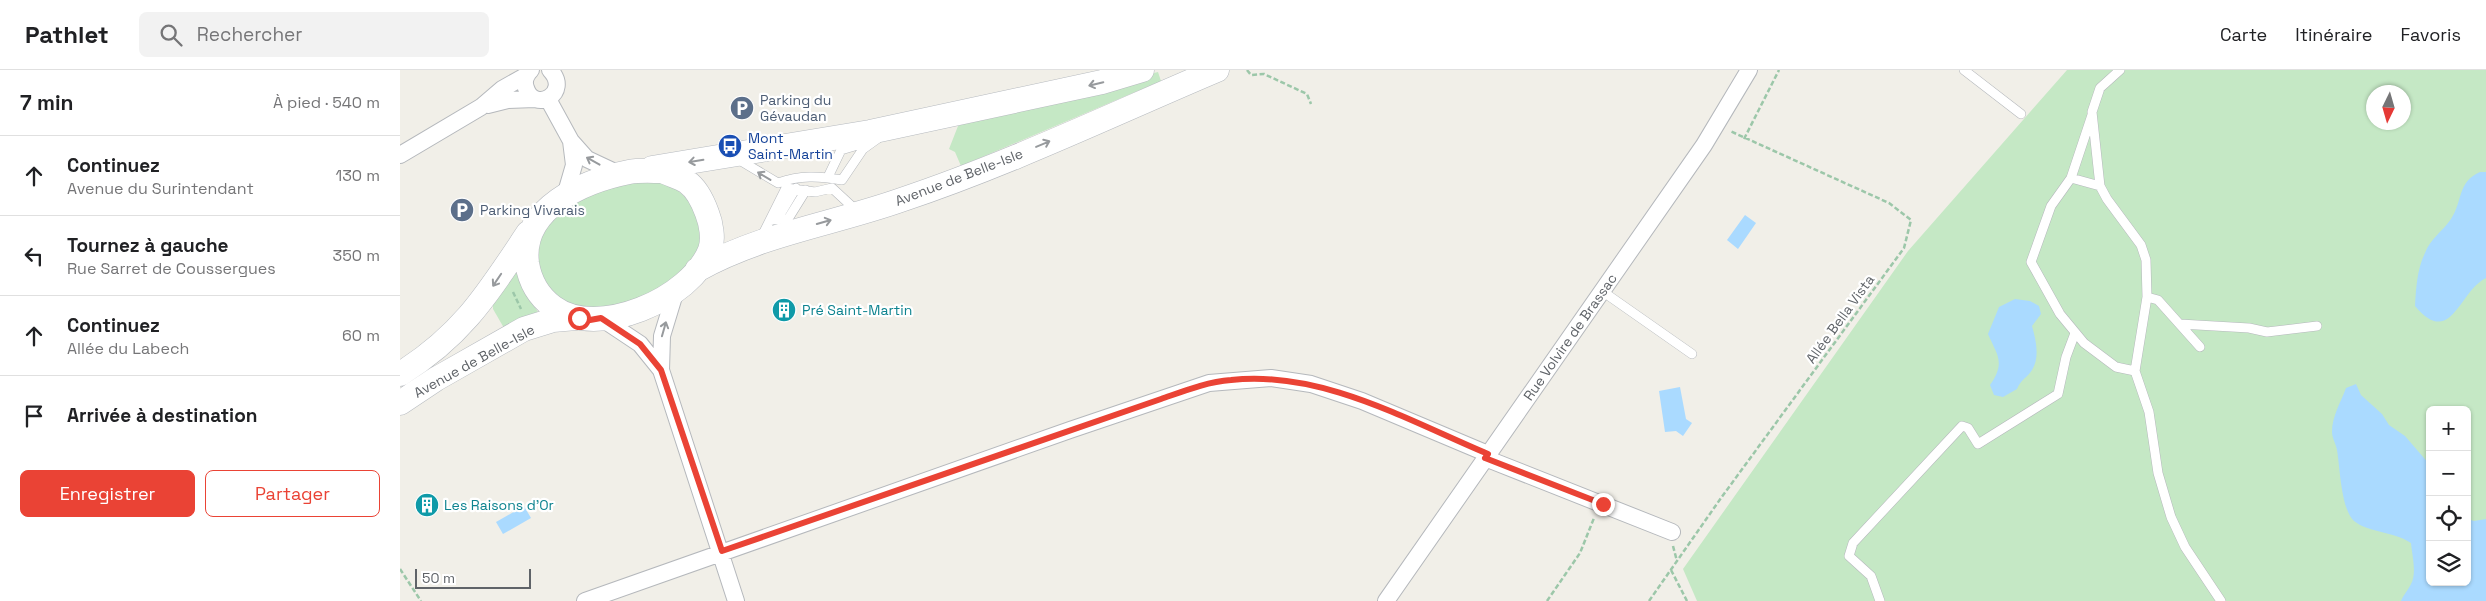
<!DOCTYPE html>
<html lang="fr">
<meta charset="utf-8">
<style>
:root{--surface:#fff;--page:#f2f2f2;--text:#202124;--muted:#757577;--line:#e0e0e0;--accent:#ea4335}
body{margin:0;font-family:"Space Grotesk",sans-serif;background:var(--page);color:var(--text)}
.controls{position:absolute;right:15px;bottom:15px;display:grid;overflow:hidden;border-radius:8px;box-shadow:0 1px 4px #0004}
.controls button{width:45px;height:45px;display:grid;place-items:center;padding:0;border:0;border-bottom:1px solid var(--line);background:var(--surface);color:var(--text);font:25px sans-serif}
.compass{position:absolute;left:1966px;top:15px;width:45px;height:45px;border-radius:50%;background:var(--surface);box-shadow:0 1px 4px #0004;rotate:185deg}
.scale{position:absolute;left:15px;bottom:12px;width:116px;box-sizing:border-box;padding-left:5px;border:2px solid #5f6368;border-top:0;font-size:14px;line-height:18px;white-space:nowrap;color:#5f6368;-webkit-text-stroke:4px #fff;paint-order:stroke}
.stop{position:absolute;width:15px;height:15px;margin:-11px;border:4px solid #ea4335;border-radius:50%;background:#fff}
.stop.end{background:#ea4335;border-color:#fff;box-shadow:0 1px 5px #0008}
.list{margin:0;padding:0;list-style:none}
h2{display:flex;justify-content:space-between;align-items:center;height:65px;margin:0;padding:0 20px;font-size:21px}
h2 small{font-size:16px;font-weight:400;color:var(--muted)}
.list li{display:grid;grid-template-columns:32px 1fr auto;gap:15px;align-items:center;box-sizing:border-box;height:80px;padding:0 20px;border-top:1px solid var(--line)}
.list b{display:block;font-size:19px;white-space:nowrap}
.list p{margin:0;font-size:16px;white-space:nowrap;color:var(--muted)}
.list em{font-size:16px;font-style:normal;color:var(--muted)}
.actions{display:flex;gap:10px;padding:15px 20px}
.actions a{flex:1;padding:11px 0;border:1px solid var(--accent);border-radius:8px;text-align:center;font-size:18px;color:var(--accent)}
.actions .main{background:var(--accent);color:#fff}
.icon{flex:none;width:28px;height:28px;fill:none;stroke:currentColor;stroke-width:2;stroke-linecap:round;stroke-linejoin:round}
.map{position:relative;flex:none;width:2086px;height:531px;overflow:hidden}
header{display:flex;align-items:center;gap:30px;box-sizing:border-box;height:70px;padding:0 25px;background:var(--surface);border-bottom:1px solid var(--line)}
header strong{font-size:24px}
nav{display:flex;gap:28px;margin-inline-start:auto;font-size:18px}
.search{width:350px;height:45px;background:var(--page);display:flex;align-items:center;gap:12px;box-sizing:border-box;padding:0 18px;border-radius:8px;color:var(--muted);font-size:19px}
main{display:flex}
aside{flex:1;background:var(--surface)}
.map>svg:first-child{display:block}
.green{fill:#c5e8c5;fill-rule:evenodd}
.water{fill:#aadaff}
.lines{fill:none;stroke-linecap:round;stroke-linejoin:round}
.lane-casing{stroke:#b5b8bc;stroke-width:10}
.street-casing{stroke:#b5b8bc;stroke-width:18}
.secondary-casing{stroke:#b6babf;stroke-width:25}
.path{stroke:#9cc7a9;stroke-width:2.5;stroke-dasharray:5 2.5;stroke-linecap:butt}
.lane{stroke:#fff;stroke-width:9}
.street{stroke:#fff;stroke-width:16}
.secondary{stroke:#fff;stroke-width:24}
.oneway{stroke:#979a9d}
.route{stroke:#ea4335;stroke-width:6}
.labels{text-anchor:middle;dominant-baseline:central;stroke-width:4.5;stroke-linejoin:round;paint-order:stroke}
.service-label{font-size:14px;fill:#4e5e75;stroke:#fff;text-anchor:start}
.transit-label{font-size:14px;fill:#164399;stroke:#fff;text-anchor:start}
.street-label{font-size:14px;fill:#5f6368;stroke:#fff}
.culture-label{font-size:14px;fill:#0d838f;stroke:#fff;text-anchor:start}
</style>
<header>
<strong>Pathlet</strong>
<div class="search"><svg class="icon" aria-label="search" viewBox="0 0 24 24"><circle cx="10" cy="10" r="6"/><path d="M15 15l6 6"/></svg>Rechercher</div>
<nav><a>Carte</a><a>Itinéraire</a><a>Favoris</a></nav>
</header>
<main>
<aside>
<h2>7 min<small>À pied · 540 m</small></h2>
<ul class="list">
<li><svg class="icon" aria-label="ahead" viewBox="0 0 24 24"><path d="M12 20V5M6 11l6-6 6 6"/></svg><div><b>Continuez</b><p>Avenue du Surintendant</p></div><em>130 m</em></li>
<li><svg class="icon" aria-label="left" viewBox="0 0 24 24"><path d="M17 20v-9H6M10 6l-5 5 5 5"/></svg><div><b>Tournez à gauche</b><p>Rue Sarret de Coussergues</p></div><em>350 m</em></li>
<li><svg class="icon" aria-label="ahead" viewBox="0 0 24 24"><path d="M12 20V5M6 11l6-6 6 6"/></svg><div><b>Continuez</b><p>Allée du Labech</p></div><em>60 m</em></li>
<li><svg class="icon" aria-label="arrive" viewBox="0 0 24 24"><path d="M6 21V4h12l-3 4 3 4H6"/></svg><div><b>Arrivée à destination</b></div></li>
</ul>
<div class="actions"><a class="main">Enregistrer</a><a>Partager</a></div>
</aside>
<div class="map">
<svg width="2086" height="531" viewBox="0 0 2086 531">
<rect width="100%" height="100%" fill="#f1efe8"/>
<path class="green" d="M1667,0H2086V531H1297L1283,499L1508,181ZM1974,22H2004V52H1974ZM2030,340H2067V512H2030Z
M758,2L761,11L561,96L555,82L549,79L558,56L586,45Z
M263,111C291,125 311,155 296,185C294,189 292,195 289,199C264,226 195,247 161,234C154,231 142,215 138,208C134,201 136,173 136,163L149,147L201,115Z
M118,194L128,225L139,244L104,258L93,239V223Z"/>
<path class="water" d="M2080,102H2086V208C2059,221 2051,279 2015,236C2016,219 2017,199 2025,183C2030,169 2043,161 2051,149C2063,131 2057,112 2080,102Z
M1345,145L1356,153L1338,179L1327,170Z
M1615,229L1630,231L1639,236L1641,244L1632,256C1636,270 1640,287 1632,300C1627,308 1621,309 1617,319L1603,327L1594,325L1590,315C1606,292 1597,285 1588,264L1599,237Z
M1956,314L1961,325L1982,344L1989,355L2005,366L2030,395V512H2067V449L2074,451L2086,449V531H2001C2004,524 2008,520 2011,514C2017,503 2012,485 2011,473C1993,461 1969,463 1954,451C1941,439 1940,397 1937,380C1936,374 1932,368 1932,362C1932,346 1941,332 1946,318Z
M1280,317L1286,349L1292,353L1283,366L1276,361L1265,362L1259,321Z
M124,436L131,448L103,464L96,452Z"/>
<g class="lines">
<g class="lane-casing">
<path id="lane" d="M1564,0L1621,44
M1720,0L1700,18L1692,42L1700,116L1707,129L1741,175L1746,190L1747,227L1735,301L1749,342L1758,403L1771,447L1785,477L1821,531
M336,88L378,113C400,105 419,106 442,110L463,79L477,69
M428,107L441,80L468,72
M1671,108L1692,45
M1700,116L1671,108L1651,136L1631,192L1660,244L1684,273L1716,297L1735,301
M378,148L396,118
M370,150L386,118L415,122L432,118L458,142
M361,168L370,150L388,149L406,120
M1202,221L1292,284
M1747,227L1758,230L1800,277
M1780,254L1849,258L1867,262L1917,256
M1480,531L1471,506L1449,486L1453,473L1562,356L1568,358L1578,374L1658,324L1666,287L1675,263"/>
</g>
<g class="street-casing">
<path id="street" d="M131,0C126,5 123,11 126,18C134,44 172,23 150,0
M148,29L171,71L187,89L219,104
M88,35L108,30L135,29
M0,85L81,37L102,19L127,5
M165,126L174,95L171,71
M276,220L262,266L261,300L336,531
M201,248L240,274L261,300
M1085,388L1272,462
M185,531L670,360L809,313L871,308L911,314L962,331L1088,384
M986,531L1304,75L1349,0"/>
</g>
<g class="secondary-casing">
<path id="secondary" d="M252,98L470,62L702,12L742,0
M263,101C270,105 280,107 287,112C297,119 303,132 307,143C311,153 314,169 310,180C291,229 197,270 153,237C138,226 130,212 127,193C120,138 184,111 229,102C239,100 252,101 263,101Z
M297,200C361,164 433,154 501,130C609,94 713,44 817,0
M0,304C63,265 88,223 128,163
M0,333L36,309L124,259L153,250L176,248"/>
</g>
<path class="path" d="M847,0L851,5L864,4L907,24L911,34
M1344,69L1379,0
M113,222L121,239
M1273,476L1277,491
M0,499L21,531
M1271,500L1287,531
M1147,531L1180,483L1194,448
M1249,531L1321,428L1504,178L1511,150L1489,133L1330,61"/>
<use href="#lane" class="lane"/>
<use href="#street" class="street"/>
<use href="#secondary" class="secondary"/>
</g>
<defs><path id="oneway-shaft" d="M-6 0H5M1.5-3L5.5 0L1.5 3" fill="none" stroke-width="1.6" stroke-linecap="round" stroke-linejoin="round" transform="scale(1.25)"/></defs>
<g class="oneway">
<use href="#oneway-shaft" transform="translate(696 14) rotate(167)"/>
<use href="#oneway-shaft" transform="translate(643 74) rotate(-23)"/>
<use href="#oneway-shaft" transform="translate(193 91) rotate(-151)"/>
<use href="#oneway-shaft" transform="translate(296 91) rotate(171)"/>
<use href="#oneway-shaft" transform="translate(364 106) rotate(-149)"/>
<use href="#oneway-shaft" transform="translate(424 152) rotate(-16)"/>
<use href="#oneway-shaft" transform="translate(97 210) rotate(124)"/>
<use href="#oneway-shaft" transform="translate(264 259) rotate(-74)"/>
</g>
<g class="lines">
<path class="route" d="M179,248L190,250L201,248L240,274L261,300L322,481L761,329C784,321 806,312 831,310C921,300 1007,350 1088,384L1085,388L1203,434"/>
</g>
<defs>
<g id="parking-disc" transform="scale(1.25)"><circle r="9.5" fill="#5c6f8a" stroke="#fff"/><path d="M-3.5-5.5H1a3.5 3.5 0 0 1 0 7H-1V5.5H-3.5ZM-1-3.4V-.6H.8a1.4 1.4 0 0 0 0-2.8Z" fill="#fff"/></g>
<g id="bus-disc" transform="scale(1.25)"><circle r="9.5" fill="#1a4fb4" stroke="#fff"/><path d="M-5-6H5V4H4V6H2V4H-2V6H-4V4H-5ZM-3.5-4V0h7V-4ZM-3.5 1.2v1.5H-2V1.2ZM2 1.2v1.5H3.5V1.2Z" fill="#fff"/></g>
<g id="building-disc" transform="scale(1.25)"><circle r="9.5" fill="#0f9aa8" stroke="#fff"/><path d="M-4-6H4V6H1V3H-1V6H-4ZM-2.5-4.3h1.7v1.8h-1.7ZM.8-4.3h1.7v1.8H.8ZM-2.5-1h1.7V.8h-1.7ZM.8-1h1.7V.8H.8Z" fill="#fff"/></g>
</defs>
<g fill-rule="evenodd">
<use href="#parking-disc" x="342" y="38"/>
<use href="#bus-disc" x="330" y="76"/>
<use href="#parking-disc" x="62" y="140"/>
<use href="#building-disc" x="384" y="240"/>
<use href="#building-disc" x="27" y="435"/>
</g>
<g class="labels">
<g class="service-label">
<text x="360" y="30">Parking du<tspan x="360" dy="16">Gévaudan</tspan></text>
<text x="80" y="140">Parking Vivarais</text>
</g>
<g class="transit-label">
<text x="348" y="68">Mont<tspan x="348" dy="16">Saint-Martin</tspan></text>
</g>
<g class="street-label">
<text transform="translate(559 107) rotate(-21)">Avenue de Belle-Isle</text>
<text transform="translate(1440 249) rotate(-54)">Allée Bella Vista</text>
<text transform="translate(1170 267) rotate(-55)">Rue Volvire de Brassac</text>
<text transform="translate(74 291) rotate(-29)">Avenue de Belle-Isle</text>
</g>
<g class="culture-label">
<text x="402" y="240">Pré Saint-Martin</text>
<text x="44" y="435">Les Raisons d'Or</text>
</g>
</g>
</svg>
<div class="controls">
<button>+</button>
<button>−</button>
<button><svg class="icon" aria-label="locate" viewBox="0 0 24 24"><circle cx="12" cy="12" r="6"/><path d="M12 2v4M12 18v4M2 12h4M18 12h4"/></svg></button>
<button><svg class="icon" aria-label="layers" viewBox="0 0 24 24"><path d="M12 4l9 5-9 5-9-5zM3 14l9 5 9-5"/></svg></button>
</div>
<svg class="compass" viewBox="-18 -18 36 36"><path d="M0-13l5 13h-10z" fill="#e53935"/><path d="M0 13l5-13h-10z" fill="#757577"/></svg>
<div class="scale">50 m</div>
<div class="stop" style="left:179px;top:248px"></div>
<div class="stop end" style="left:1203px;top:434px"></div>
</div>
</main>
